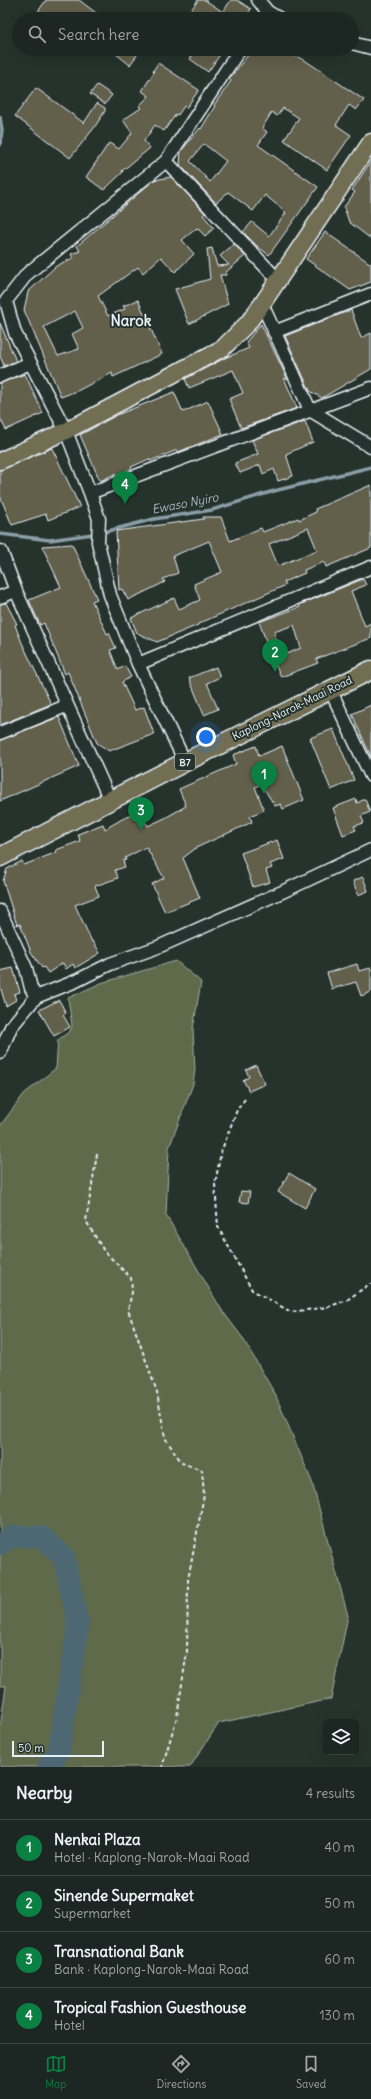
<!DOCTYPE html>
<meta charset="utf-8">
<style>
:root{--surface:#1c2622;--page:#252e2a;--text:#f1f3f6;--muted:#a0a5a5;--line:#3a4340;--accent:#0b8043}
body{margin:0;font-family:Delius,sans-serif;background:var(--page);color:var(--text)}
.controls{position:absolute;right:12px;bottom:12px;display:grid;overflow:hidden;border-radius:6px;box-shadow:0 4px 16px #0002}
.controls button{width:36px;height:36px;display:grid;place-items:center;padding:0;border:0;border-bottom:1px solid var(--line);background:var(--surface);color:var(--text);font:20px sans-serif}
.scale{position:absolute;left:12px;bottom:10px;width:92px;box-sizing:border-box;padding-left:4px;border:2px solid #e8f1f8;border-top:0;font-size:11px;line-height:14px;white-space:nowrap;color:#e8f1f8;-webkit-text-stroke:3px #26332d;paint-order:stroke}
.you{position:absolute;left:206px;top:737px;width:14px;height:14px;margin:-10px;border:3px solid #fff;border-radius:50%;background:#1a73e8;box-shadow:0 0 0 6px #1a73e833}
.badge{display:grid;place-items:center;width:26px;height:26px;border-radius:50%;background:var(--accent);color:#fff;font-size:13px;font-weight:700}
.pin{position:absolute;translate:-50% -33px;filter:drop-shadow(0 1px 2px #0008)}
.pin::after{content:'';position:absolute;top:21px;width:14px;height:12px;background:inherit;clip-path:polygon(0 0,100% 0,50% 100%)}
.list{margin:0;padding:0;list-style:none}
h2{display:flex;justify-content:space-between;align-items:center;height:52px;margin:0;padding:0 16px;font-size:17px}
h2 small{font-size:13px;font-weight:400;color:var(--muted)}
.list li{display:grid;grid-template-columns:26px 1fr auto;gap:12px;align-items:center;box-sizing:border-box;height:56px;padding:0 16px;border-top:1px solid var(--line)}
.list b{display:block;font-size:15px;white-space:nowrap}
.list p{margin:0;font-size:13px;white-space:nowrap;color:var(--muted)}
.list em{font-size:13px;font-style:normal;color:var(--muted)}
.icon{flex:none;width:22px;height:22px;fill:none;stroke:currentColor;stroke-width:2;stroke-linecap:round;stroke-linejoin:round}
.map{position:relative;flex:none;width:371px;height:1767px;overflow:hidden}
.search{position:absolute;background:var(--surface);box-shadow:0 4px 16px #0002;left:12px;right:12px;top:12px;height:44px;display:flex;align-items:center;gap:10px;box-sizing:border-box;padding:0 14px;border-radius:22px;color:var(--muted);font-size:15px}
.sheet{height:276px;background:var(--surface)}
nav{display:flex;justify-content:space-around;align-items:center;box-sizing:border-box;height:56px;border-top:1px solid var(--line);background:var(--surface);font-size:11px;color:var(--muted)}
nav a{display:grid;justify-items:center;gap:2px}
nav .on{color:var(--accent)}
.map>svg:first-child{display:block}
.green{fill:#5e6b4c;stroke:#a3aea2}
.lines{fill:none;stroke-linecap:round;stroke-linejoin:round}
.stream{stroke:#8b9fa8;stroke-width:3.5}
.river{stroke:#4d6872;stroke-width:22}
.building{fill:#625e4b;stroke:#e8f1f8;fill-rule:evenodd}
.minor-casing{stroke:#e8f1f8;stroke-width:15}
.major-casing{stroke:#e8f1f8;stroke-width:19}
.highway-casing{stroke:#e8f1f8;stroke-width:21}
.path{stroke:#e8f1f8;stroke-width:2;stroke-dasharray:4 3;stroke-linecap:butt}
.minor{stroke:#26332d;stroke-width:12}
.major{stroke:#726e52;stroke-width:16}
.highway{stroke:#726e52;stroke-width:18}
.labels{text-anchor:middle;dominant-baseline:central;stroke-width:4;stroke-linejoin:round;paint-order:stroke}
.shield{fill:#26332d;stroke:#aeb8bb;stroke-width:1}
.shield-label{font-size:10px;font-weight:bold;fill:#e8f1f8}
.street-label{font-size:11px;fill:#e8f1f8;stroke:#26332d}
.water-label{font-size:12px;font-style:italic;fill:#aabac2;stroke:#26332d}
.district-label{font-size:15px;font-weight:bold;fill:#e8f1f8;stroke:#26332d}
</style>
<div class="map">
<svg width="371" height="1767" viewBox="0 0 371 1767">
<rect width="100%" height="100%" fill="#26332d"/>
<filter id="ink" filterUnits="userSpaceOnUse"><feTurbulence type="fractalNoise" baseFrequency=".025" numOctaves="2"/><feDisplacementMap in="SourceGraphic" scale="8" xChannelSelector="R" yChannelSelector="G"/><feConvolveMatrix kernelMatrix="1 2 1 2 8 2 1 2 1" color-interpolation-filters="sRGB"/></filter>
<g filter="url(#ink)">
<path class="green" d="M176,961L201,982L193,1029L195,1070L193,1084L169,1148L166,1215L221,1309L242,1337L275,1394L312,1482L348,1616L331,1699L219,1723L190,1767H0V1728L6,1686H0V1126L24,1094L56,1068L58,1040L70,1031L72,1026L68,998L101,983Z"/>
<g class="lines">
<path class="stream" d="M0,117L2,131L0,145
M0,534L50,540L100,533L154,519L212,510L274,491L371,467"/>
<path class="river" d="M0,1544L13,1536L42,1537L64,1557L78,1624L59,1751L48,1767"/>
</g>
<path class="building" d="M46,0H79L104,19H33Z
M198,0H205L223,12L231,0H237L251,9L244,19H185Z
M110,49H141L130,65Z
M182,49H224L208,72L190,59L192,56Z
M253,49H281L306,61L364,100L356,110L349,105L336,125L351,135L327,170L284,140L299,118L283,108L277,116L272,112L262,128L267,132L258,145L318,187L269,255L258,247L243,232L252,222L269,236L286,213L282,209L265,195L253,211L228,192L216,203L180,165L181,151L200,128L201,129L215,106L214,105L231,81L229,79ZM204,144L226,161L210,182L190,161Z
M158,63L199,90L186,108L184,106L178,115L176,114L164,131L155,125L144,141L150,148L122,171L123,172L104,190L86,177L109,143L119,149L132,133L123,120L141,108L139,106L149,96L142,91L154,72L153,71Z
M97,85L112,95L105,104L90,94Z
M36,88L84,123L97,103L105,108V111L94,128L70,158L15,116Z
M371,161V239L349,222L344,207L355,192L352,190Z
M171,177L205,213L203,215L214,228L205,236L197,228L182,240L194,254L175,272L161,257L143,273L138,267L98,296L108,316L125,309L123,306L138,300L162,354L113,377L112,373L79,390L61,397L24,310L28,292L56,266L73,258L71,254L80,251L77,246L154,180ZM75,311L83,328L72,334L79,349L58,356L44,327Z
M325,232L371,264V282L350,290L306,259Z
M234,244L245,256L226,272V275H220L228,304L189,324L175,289L210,279L207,249L212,248L217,266L229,265L220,256Z
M351,310L361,338L371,333V369L322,398L310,391L285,336Z
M0,323L16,361L4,366L0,356Z
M261,324L288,380L284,378L297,408L241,428L229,399L243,393L233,370L189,388L185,379L225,358L249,348L246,342Z
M25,374L43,413L6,430L0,418V383Z
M174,392L183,412L208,401L223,434L178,452L177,450L150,461L149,459L131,467L132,469L118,474L117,473L100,481L80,435L117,415Z
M305,421L313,442L286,454L293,476L278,481L274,469L263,474L260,465L240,473L235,463L258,454L252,440Z
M52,448L80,507L48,520L46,514L12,525L0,496V470Z
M371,485V548L326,567L324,562L304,570L305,573L284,582L286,585L198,624V625L157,642L137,633L131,618L174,598L179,609L200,600L194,584L222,572L209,541L173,556L178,573L163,579L165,582L128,600L122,589L119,590L116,531L204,519L203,517H221L230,541L261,528L263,532L298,518L299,520L316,512L315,509ZM308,528L317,550L278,566L269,544Z
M72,544L97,599L92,601L107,634L109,633L116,648L110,650L118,670L125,666L131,677L122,682L135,710L144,707L154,734L109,751L97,743L68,672L65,674L44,623L40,625L29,600L61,587L42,546Z
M363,579L366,585L351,591L365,626L371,623V638L316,659L318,663L281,677L271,654L259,622L300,607L299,605ZM294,625L301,648L282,656L274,632Z
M6,603L17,624L15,625L22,643L51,704L0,725V604Z
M216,667L220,677L207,683L218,709L204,715L189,678Z
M371,705V757L352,714Z
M59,717L79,766L0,801V740Z
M333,729L354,780L331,790L310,738Z
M256,746L259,756L282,746L304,800L283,809L281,804L275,806L261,784L255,787L264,810L250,816L252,822L196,848L183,858L200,898L165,912L152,884L164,878L146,847L125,858L126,860L123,861L125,867L115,870L118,878L95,886L99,896L75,905L92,942L93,941L100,953L75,968L73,964L66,969L63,963L48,973L44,967L42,968L31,952L20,924L17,925L3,881L7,869L22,861L24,865L57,852L56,850L80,841L78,834L103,824L105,829L138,810L148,826L165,818L186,806L179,789L236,764L233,755Z
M356,799L357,803L365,799L370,812L361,816L364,823L354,826L356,830L343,835L333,808Z
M277,840L284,859L270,864L272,868L266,870L270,882L253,887L241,853Z
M363,877L368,891L358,895L353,881Z
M357,964L359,971L371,968V992L361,996L356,982L332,989L327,973Z
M13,968L20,992L14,994L16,1000L6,1006L0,986V971Z
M59,1000L66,1013L63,1015L70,1027L54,1036L39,1010Z
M256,1065L265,1084L249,1091L243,1080L249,1077L246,1070Z
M289,1173L315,1189L305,1208L278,1192Z
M241,1191L250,1192L248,1203L239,1202Z"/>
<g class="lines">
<g class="minor-casing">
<path id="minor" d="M258,0L268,12
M263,19L268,12L280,19
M352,43L371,48
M240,49L166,161L278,280
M166,161L27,274L6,301L15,333L66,431L90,493L99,519L98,542L110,595L138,664L185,762
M262,304L310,410L371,447
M274,332L371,294
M0,376L30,363
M90,493L371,388
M1,551L16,591
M0,597L16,591L110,800
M138,664L371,567
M330,689L371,776
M0,733L66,706
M0,911L26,968L31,988L36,997L76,981L110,964L158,947L282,892L371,850
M0,1053L11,1027L36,997"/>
</g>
<g class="major-casing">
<path id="major" d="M0,461L66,431L223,348L248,323L262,304L371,142"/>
</g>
<g class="highway-casing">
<path id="highway" d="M0,857L185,762L371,670"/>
</g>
<path class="path" d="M245,1099L237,1110L221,1152L215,1184L218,1227L252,1290L291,1312L328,1307L347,1300L371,1283
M97,1154L86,1221L104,1251L131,1278L132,1292L128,1310L157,1392L165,1438L182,1463L202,1470L204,1495L188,1580L187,1651L177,1717L162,1767"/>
<use href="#minor" class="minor"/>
<use href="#major" class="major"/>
<use href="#highway" class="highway"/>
</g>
</g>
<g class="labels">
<rect class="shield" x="175" y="754" width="20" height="16" rx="3"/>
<g class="shield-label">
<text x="185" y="762">B7</text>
</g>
<g class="street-label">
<text transform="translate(292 708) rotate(-26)">Kaplong-Narok-Maai Road</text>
</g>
<g class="water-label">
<text transform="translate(185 503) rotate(-11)">Ewaso Nyiro</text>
</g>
<g class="district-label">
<text x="131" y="320">Narok</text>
</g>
</g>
</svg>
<div class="controls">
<button><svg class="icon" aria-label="layers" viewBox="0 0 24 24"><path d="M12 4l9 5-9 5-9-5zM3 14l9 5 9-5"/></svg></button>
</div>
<div class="scale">50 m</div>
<div class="you"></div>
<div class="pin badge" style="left:264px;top:794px">1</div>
<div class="pin badge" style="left:275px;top:672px">2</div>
<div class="pin badge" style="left:141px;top:830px">3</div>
<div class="pin badge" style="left:125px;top:504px">4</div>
<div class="search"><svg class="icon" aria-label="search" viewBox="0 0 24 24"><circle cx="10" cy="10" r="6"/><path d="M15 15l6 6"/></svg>Search here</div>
</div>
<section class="sheet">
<h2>Nearby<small>4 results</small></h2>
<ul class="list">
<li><span class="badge">1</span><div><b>Nenkai Plaza</b><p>Hotel · Kaplong-Narok-Maai Road</p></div><em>40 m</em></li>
<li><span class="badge">2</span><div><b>Sinende Supermaket</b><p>Supermarket</p></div><em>50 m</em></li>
<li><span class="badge">3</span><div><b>Transnational Bank</b><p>Bank · Kaplong-Narok-Maai Road</p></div><em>60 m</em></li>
<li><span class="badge">4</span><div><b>Tropical Fashion Guesthouse</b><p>Hotel</p></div><em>130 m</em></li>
</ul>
</section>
<nav>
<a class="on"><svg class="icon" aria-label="map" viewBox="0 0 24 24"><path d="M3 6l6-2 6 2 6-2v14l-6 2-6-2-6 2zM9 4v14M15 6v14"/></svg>Map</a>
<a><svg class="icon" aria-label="directions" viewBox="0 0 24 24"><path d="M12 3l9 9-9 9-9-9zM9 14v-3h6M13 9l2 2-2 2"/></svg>Directions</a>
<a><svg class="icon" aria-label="saved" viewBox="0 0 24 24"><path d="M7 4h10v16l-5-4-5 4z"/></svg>Saved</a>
</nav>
